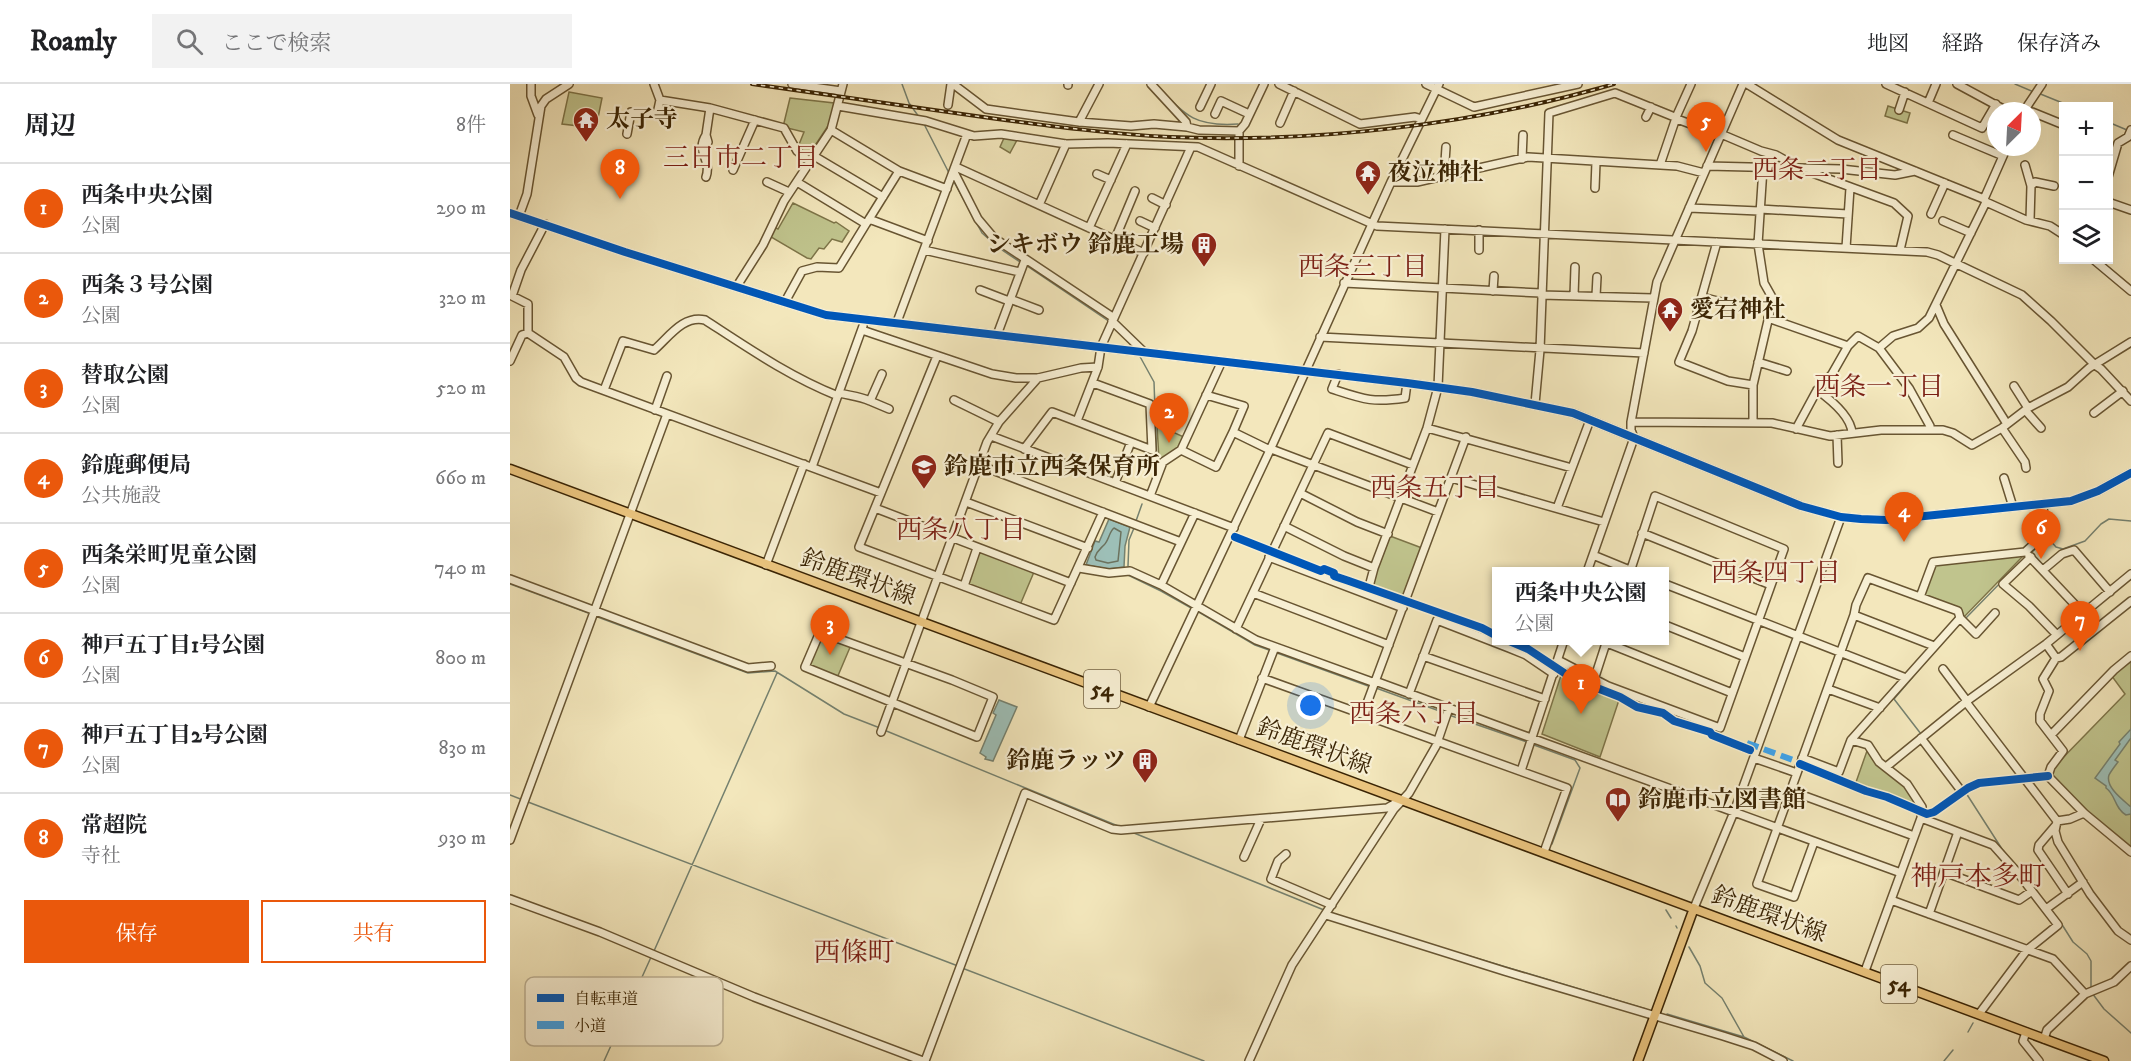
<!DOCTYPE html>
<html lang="ja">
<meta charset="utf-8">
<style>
:root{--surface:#fff;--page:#f2f2f2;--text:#202124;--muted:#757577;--line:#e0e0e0;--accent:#ea580c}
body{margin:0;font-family:"IM FELL DW Pica","Noto Serif JP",serif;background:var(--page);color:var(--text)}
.controls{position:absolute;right:18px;top:18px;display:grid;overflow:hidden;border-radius:0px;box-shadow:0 6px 24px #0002}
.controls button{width:54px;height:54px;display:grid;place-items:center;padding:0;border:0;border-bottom:2px solid var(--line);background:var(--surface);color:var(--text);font:30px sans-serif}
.compass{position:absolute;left:1477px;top:18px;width:54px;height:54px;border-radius:50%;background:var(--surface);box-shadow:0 6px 24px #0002;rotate:24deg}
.you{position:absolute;left:801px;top:622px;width:21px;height:21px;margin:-15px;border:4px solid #fff;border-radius:50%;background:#1a73e8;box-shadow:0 0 0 9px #1a73e833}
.badge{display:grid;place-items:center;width:39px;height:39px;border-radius:50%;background:var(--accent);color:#fff;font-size:20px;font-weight:700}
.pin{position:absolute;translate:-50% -50px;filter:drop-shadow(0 2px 3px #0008)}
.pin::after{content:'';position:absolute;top:32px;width:21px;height:18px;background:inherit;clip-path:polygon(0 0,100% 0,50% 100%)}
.popup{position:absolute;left:982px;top:483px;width:177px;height:78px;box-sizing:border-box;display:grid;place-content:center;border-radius:0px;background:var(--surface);filter:drop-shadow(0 2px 4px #0005);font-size:20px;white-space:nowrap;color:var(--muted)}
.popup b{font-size:22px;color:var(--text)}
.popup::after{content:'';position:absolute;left:50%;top:100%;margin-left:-12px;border:12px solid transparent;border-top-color:var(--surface)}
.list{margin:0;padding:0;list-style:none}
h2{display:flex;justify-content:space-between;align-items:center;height:78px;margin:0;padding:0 24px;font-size:26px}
h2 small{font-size:20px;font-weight:400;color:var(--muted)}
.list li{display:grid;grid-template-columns:39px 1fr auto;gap:18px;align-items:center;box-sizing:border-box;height:90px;padding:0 24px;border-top:2px solid var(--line)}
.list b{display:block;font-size:22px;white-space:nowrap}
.list p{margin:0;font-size:20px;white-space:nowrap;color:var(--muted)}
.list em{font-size:20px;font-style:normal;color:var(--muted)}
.actions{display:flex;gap:12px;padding:18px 24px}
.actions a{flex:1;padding:14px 0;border:2px solid var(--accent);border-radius:0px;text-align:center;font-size:21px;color:var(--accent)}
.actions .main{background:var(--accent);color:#fff}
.icon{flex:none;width:33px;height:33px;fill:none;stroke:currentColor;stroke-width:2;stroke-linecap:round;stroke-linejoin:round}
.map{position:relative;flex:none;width:1621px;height:977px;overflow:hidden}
header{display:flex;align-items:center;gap:36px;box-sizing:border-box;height:84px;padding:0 30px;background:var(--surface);border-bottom:2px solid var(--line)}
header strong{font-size:28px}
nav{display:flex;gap:33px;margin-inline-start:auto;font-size:21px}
.search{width:420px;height:54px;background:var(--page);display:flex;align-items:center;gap:15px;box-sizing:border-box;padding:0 21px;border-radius:0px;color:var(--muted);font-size:22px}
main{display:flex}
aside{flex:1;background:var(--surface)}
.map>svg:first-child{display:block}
.green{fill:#c0c48d;stroke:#7d7448;stroke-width:1.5}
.water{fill:#9dbfb7;stroke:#75816f;stroke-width:1.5}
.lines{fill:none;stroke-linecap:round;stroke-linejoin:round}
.shore{stroke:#6c725e;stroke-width:1.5}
.stream{stroke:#75816f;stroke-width:1.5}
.minor-casing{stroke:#685532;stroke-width:10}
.major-casing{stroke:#3a2404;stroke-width:11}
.minor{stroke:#f7efd3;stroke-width:7}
.major{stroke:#eac47e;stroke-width:8}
.rail-casing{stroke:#3a2404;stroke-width:4}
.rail{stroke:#f7efd3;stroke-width:1.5;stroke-dasharray:4.5;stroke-linecap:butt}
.quiet{stroke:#3fa2e9;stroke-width:6;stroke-dasharray:12 6;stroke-linecap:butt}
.cycleway-casing{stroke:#f7efd3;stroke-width:11}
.cycleway{stroke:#0057b8;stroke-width:8}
.labels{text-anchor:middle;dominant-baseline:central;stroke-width:4.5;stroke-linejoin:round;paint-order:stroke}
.shield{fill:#f7efd3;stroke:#736142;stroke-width:1.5}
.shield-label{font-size:22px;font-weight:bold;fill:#3a2404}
.poi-label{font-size:24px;font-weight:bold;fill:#3a2404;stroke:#f7efd3;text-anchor:start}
.street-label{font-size:24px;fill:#3a2404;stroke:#f7efd3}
.neighbourhood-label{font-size:26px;fill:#7a1f14;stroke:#f7efd3}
.quarter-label{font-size:27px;fill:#7a1f14;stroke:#f7efd3}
.key{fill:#f7efd3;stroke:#beb295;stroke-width:1.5}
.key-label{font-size:16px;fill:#3a2404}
</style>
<header>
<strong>Roamly</strong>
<div class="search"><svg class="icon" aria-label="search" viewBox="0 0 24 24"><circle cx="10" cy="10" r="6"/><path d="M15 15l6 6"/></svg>ここで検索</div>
<nav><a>地図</a><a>経路</a><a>保存済み</a></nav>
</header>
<main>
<aside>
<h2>周辺<small>8件</small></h2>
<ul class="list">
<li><span class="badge">1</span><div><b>西条中央公園</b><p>公園</p></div><em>290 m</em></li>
<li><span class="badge">2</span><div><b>西条３号公園</b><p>公園</p></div><em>320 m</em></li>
<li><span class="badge">3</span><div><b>替取公園</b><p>公園</p></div><em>520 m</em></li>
<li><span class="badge">4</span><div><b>鈴鹿郵便局</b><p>公共施設</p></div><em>660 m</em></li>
<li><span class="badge">5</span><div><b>西条栄町児童公園</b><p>公園</p></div><em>740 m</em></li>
<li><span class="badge">6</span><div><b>神戸五丁目1号公園</b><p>公園</p></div><em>800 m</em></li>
<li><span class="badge">7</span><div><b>神戸五丁目2号公園</b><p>公園</p></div><em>830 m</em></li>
<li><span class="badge">8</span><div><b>常超院</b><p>寺社</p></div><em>930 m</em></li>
</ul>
<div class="actions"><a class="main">保存</a><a>共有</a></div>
</aside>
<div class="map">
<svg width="1621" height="977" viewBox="0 0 1621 977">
<rect width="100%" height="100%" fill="#f3e7bc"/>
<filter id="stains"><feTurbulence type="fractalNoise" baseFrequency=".00333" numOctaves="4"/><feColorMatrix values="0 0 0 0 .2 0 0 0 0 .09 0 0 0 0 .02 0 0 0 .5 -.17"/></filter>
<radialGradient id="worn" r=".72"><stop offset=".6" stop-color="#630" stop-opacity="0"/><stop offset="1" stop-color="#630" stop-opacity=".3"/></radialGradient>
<path class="green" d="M59,8L92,14L86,44L52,40Z
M280,14L324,19L320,39L298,72L288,63L294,48L273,43Z
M1378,22L1400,29L1397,39L1375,32Z
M494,54L507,56L500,69L490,63Z
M283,119L324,139L326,138L339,147L332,158L322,155L314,165L309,164L301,175L297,174L261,153L264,143L268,145Z
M647,341L674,353L667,366L651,377L649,376Z
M880,452L912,464L894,512L891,511L890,513L869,506L862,500Z
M471,467L524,488L510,521L458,501L468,468Z
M1514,471L1454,533L1451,525L1413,511L1425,480Z
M314,552L341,561L327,594L300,582L299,580L311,553Z
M1621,575V766L1576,728L1541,692V686L1615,610L1601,591Z
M1054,582L1083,598L1111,610L1090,673L1032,650Z
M1358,664L1389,694L1409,722L1403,723L1371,710V707L1368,706L1363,709L1345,701Z"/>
<path class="water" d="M599,435L620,443L615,462L614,483L598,485L576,481L585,457L589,458Z
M489,616L507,623L483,677L475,675L476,673L470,669L486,631L483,629Z
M1621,645V654L1605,676L1608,678C1605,682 1601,687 1599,691C1595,703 1613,716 1621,723V730L1616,731C1604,724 1606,711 1596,704V702L1585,694L1610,660L1609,658Z"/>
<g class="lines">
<path class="shore" d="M604,444L611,448L608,477L598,479L586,476L585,473C587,467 589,466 594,461C599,456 599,448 604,444Z"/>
<path class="stream" d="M392,0L399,19L409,33
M646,0C675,31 683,43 728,40
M1505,0L1524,8
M1528,9L1560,22
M1598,38L1617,46
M414,40L439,89
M443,96L472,149L489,164L510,178
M517,182L600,238
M628,269L644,298L647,381L639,406
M626,437L632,420
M1520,470L1537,453L1546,463L1553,465L1575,457L1591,440L1599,435L1621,437
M618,482L619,456L624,444
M1505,484L1516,473
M618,491L651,507L683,525
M0,500L81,530
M687,527L745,561L759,566
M85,532L238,589L265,587L334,630L370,644
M1454,536L1495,494
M767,569L861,603
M866,604L935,629
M939,631L1017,658
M374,646L608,742
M1411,650L1384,615L1430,561
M1024,661L1065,676L1070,684L1042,760
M1456,709L1492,765L1537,821
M0,711L13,716
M18,718L448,882
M624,749L814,826
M1540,825L1546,833
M1156,826L1161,834
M819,828L828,831
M1551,839L1563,858L1577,870L1581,877V904
M1166,842L1167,844
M1179,863L1190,882L1195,899L1212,914L1234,953
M144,867L267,589
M956,871L1136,925
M452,884L694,977
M1582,909L1594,925L1621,949
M1157,930L1234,953L1283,977
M1458,948L1463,939
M94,977L142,871
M1434,977L1443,966"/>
<g class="minor-casing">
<path id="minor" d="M21,0V12L28,31
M144,0L150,16L200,24L274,44L287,67L300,78
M282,0L331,7
M443,0L476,25L569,38L621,42L644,40L677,43L689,46L729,47L735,40L754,0
M641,0L676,38L677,43
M769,0L850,40L905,33L912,35
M916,0L964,23L1068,0
M1237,0L1328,56L1474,115L1476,118L1516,136L1540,142L1554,151
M1376,0L1472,44L1486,20
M1447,0L1497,27
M558,1V0
M1418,19L1426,0
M438,21L441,0
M328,22L416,37L464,52L491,50L556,60L598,59L688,63L867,142L1417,168L1428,171L1512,211L1541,237L1585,281L1591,285L1621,317
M690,23L701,0
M1389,26L1395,8
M1514,27L1532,0
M1522,28L1554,41
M705,30L711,17L739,30
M1136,33L1141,23
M1167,35L1210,51
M569,38L589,0
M770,39L784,7
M321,46L389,87L437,105
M729,47V82
M117,50L121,28L147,30L150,16
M1211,50L1251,67L1266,71L1275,76L1282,85
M1443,51L1493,72
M198,58L196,51L200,24
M304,72L373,113
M1012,75L1013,51
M1150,81L1167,31L1181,0
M1515,81L1521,102L1520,136
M1197,82L1331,85L1385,91L1405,87
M446,83L634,169
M223,86L245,36
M1297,87L1384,119L1398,132L1390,166
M444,88L468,135L484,154L604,234
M587,90L601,96
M196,93C202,75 185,68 196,51
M934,93L936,63
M1598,93L1608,59L1618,53L1621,46
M257,98L279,108
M287,98L356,140L389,87
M881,98H907L1018,73L1167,82L1194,89
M1521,102L1525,98L1544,102
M1085,104L1086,78
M642,114L656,121
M1474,115L1497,63
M1598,118L1621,126
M529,121L556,60
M1179,124L1249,127
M1250,125L1338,130
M0,129L115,168L316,231L897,299L962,308L1063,329L1291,422L1331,433L1351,435L1376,436L1561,417L1588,407L1621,389
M1421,130L1435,99
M9,132L17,110L31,22L36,15L59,0
M359,135L418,157
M630,137L645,144
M1433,137L1461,149
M35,140L11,186L2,212L18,220V249L54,273L66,294L71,298L371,409
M579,144L617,60
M605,155L625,107
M1207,158L1182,247L1169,278L1218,297L1243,301
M1336,164L1340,104
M414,166L510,188
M969,166V146
M1584,176L1621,207
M834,199L1031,209
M227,202L253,161L274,117L321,46L333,0
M470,206L499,217
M983,207L984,192
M1031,211L1143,214
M1064,212L1065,183
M1086,212L1087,193
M1192,213L1219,220
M500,215L529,226
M275,218L292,187L307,183L329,184L356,140
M1426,221L1434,240L1497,340
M1258,234L1338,262
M602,237L634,268
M387,238L457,50
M352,246L482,290L506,294H528L571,284L588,283
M487,251L515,176
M810,253L1134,269
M427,272L349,463L544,536L593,428
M0,277L12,251L18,249
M712,277L671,366L706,383L723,348L760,366
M1248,278L1277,287
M828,290L822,305C853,315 862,319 895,314L897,299
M1504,302L1518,324
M94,306L113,257L144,266C159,253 173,231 195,236C238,264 280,293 328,312
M1307,306C1321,316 1341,332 1342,349
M329,309C341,312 349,312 360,317L372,290
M696,311L734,322L723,348
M444,316L489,338
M360,317L379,325
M1025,320L1030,266L1039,29L1105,9L1167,34
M145,326L157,292
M1515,326L1531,344
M1584,329L1613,307
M567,337L588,283L591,263L681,63
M1121,338L1262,339L1320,352L1371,346H1433L1443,349L1462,361L1492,344L1518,324L1558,303L1579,284L1621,258
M1243,339V301L1263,215L1254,199L1248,160L1253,84
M917,344L1062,384
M1492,344L1515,378L1516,384
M1286,345L1306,308L1322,290L1338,262L1348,252L1369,264
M1420,346V342L1399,304L1369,264L1383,252L1408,244L1419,234L1476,118
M1327,351L1328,379
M481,352L724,444
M514,365L542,328L642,366L640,320L583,299
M761,365L928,428
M469,381L671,458
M302,383L353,242
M941,394L1094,438
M1494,394L1503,423
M605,399L621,358
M790,409L847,438L878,450
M640,412L653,378L671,366
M456,418L578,464
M365,424L561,499
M1047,424L1080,336
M774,442L834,472L864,484L917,344L928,303L935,145
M1132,449L1261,501
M1083,471L1122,487
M1519,472L1587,544
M759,473L893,524
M1521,473L1493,500L1519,522L1547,551
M256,481L294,380
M569,484L599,489L620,487L651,501L746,556L865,599
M1533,486L1552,470L1564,466L1600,508
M1077,488L1124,354L1121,346V338L1147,198L1233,0
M0,495L238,584L261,582
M860,499L864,484
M1155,500L1396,594
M651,501L685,429
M454,502L467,464
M743,509L879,561
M1410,513L1423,478L1515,468L1535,450L1533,421
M1344,531L1424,562
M1450,534L1466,550L1485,529
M1155,541L1235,573
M726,545L818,349L903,381
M310,548L442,596L483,613L467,653L295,583Z
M1097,559L1222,609
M1536,560L1546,574L1533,595L1539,607L1530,630V637L1553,667L1541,683L1538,692L1574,729L1621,768
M913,572L1035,615
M1546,574L1551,573L1621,517
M1048,576L1098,602L1210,644L1274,465L1145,412L1120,488
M1433,585L1457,617
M752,594L1057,704L1034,768
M1084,596L1097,556
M865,597L1391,789
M1318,605L1370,624
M899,610L927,536L999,564L1016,571L1044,590
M1456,618L1547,737
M639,623L760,366L881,98L929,0
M853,630L956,353
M371,648L477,358L489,338L528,294
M1541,651L1604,586L1621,572
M1411,654L1452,708
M729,656L765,563
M1244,674L1287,689
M1292,674L1329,688L1341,656
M1376,683L1457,617L1536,560L1621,490
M1011,687L1054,556
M1281,707L1404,752
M1411,734L1483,761L1508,789L1548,841L1517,866L1469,930
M1547,737L1545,747L1548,758L1580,810L1608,847L1621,856
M1547,737L1560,735L1574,729
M1546,741L1529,761L1528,766L1558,810
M0,756L157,330
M1304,758L1284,813L1247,800L1344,531L1346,521L1358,494L1448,527L1450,534L1341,656L1358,661L1369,678L1397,700L1412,723L1411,734L1355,887
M776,770L768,777L761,795L822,821
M734,773L751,735
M1434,788L1509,816L1522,807
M0,815L90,848L244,913L413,977
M1381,816L1543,875L1575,910
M1184,824L1224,728L1331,433
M1536,825L1573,798
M1419,830L1448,748
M816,831L994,887L1213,952L1244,962L1273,977
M1516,948L1513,957L1529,977
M1534,955L1537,946L1575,910L1604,898L1621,882
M415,977L515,709L602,745L611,746L877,724L891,716
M739,977L782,881L884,725L899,709L926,662L939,624"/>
</g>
<g class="major-casing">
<path id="major" d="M0,385L1594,977
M1128,977L1184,824"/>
</g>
<use href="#minor" class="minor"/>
<use href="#major" class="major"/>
<g class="rail-casing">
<path id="rail" d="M242,0C321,11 401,23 480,34C540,42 600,50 660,53C805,59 964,41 1104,0"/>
</g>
<use href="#rail" class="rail"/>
<path class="quiet" d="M1237,659L1291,679"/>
<g class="cycleway-casing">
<path id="cycleway" d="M0,129L115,168L316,231L897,299L962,308L1063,329L1291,422L1331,433L1351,435L1376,436L1561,417L1588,407L1621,389
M725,453L811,487L814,485L824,489V492L839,497L972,544L987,552
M997,556L1018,565L1074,602L1087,604L1110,613L1127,623L1153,629L1164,637L1200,648L1202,651L1240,666
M1290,680L1356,707L1377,713L1417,730L1424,728L1458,704L1469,699L1538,692"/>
</g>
<use href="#cycleway" class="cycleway"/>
</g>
<defs>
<g id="temple-pin" transform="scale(1.35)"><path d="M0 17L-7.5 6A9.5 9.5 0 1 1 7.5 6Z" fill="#8f2418" stroke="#f7efd3"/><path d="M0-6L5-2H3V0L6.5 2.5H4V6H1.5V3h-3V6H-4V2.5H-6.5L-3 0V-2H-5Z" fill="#fff"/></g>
<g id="building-pin" transform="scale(1.35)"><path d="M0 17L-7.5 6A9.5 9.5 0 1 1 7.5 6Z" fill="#8f2418" stroke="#f7efd3"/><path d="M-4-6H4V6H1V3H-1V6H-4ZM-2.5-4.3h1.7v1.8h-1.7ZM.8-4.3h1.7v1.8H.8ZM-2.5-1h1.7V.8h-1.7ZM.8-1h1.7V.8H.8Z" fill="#fff"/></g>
<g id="school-pin" transform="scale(1.35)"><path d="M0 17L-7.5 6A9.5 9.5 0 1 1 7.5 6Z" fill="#8f2418" stroke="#f7efd3"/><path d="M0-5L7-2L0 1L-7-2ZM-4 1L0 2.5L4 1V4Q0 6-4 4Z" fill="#fff"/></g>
<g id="library-pin" transform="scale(1.35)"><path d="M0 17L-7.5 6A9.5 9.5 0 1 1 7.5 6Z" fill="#8f2418" stroke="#f7efd3"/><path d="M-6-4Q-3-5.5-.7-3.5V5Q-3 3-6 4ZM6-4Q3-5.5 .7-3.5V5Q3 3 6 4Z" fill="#fff"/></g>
</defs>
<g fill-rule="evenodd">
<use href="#temple-pin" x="76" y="36"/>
<use href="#temple-pin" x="858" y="89"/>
<use href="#building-pin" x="694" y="161"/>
<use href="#temple-pin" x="1160" y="226"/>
<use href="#school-pin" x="414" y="383"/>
<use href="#building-pin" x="635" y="677"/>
<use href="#library-pin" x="1108" y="716"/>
</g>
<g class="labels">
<g class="shield">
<rect x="574" y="586" width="36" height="38" rx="4.5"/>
<rect x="1371" y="881" width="36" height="38" rx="4.5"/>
</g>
<g class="shield-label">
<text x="592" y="605">54</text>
<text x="1389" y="900">54</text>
</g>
<g class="poi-label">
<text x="96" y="36">太子寺</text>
<text x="878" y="89">夜泣神社</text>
<text x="674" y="161" text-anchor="end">シキボウ 鈴鹿工場</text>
<text x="1180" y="226">愛宕神社</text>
<text x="434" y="383">鈴鹿市立西条保育所</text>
<text x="616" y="677" text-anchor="end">鈴鹿ラッツ</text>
<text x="1128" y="716">鈴鹿市立図書館</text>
</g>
<g class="street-label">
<text transform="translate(348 494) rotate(20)">鈴鹿環状線</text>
<text transform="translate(804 663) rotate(20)">鈴鹿環状線</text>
<text transform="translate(1259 831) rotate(20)">鈴鹿環状線</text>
</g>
<g class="neighbourhood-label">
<text x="231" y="74">三日市二丁目</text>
<text x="1307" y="86">西条二丁目</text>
<text x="853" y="183">西条三丁目</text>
<text x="1369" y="303">西条一丁目</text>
<text x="925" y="404">西条五丁目</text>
<text x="451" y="446">西条八丁目</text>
<text x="1266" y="489">西条四丁目</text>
<text x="904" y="630">西条六丁目</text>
</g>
<g class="quarter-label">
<text x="1468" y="793">神戸本多町</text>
<text x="344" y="869">西條町</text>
</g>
</g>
<rect x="15" y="893" width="198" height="69" rx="9" class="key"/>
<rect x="27" y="910" width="27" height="8" fill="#0057b8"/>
<rect x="27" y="937" width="27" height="8" fill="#3fa2e9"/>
<g class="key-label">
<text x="64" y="920">自転車道</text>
<text x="64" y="947">小道</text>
</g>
<rect width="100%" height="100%" filter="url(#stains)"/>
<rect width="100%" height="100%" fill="url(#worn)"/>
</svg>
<div class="controls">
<button>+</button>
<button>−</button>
<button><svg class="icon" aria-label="layers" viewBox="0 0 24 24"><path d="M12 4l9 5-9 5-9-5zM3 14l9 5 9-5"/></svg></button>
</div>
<svg class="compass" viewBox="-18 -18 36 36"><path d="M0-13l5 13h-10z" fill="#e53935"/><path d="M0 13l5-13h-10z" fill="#757577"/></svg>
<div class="you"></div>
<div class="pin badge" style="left:1071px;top:630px">1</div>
<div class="popup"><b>西条中央公園</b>公園</div>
<div class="pin badge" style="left:659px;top:359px">2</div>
<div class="pin badge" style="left:320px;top:571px">3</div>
<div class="pin badge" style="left:1394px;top:458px">4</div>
<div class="pin badge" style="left:1196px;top:68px">5</div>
<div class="pin badge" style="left:1531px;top:475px">6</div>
<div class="pin badge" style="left:1570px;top:567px">7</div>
<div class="pin badge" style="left:110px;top:115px">8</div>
</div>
</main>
